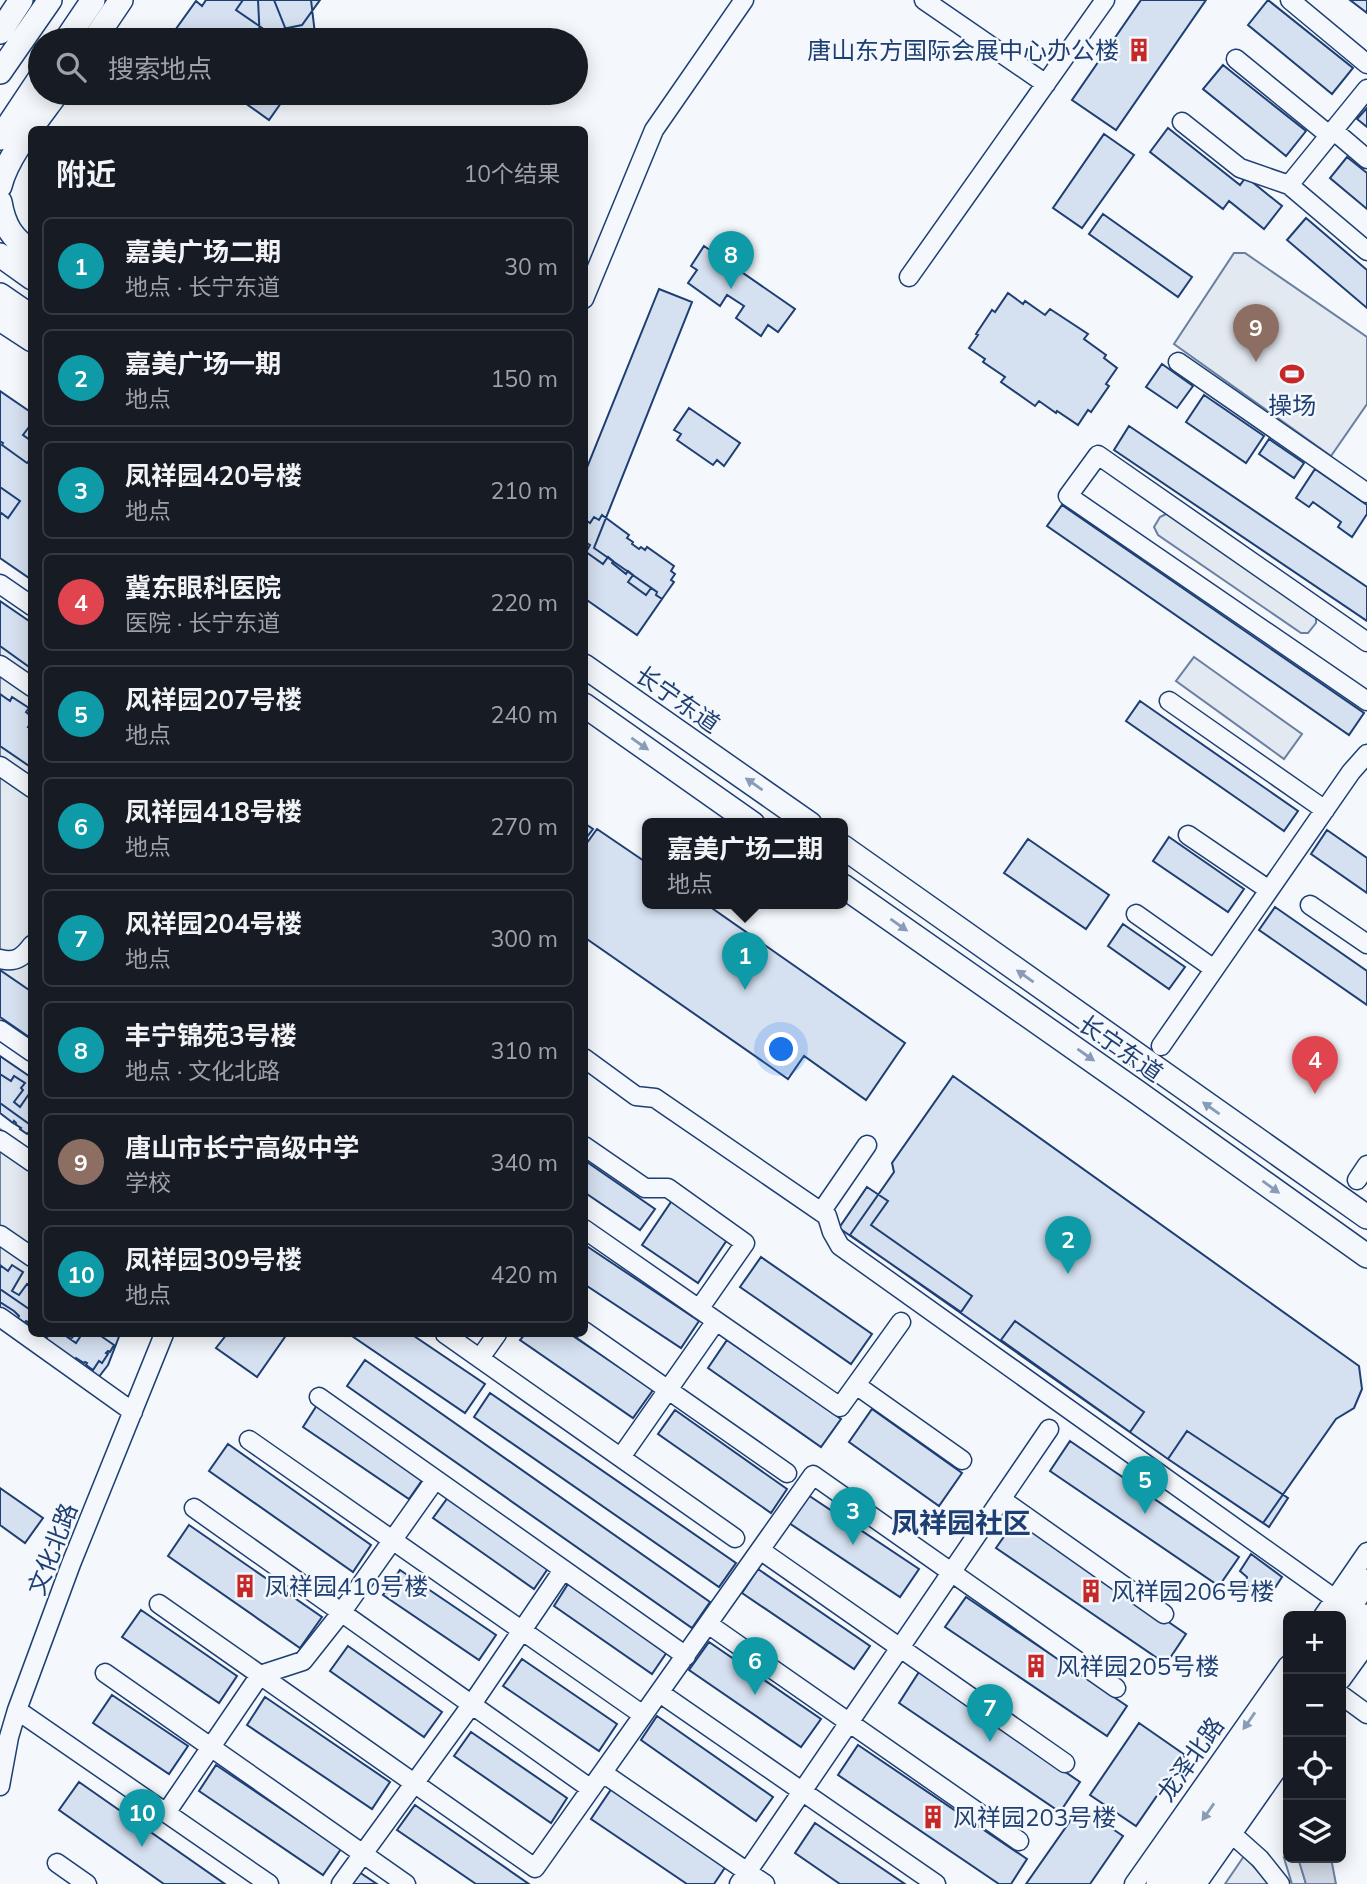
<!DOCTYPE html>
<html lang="zh">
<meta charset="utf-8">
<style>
:root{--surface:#171b24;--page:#242831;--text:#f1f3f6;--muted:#9ea1a6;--line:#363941;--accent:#c62828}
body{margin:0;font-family:Mulish,"Noto Sans SC",sans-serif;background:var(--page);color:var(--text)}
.controls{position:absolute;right:21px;bottom:21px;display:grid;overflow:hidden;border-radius:10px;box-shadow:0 4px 18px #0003}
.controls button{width:63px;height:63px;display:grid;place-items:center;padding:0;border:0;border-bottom:2px solid var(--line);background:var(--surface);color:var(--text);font:35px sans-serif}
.you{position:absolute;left:782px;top:1050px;width:24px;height:24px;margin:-18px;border:5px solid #fff;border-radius:50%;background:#1a73e8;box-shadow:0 0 0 10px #1a73e833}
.badge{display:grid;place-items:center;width:46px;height:46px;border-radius:50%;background:var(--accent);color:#fff;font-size:23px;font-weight:700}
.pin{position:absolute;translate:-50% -58px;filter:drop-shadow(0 2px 4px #0008)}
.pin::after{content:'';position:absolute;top:37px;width:24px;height:21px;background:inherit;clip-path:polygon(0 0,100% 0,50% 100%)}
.popup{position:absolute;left:642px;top:818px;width:206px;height:91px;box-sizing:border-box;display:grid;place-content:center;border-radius:10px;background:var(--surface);filter:drop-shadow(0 2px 5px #0005);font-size:23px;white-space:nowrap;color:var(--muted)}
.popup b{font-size:26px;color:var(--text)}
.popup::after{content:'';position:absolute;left:50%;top:100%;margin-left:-14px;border:14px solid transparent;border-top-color:var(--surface)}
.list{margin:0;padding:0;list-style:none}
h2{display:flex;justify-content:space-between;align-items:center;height:91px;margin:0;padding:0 28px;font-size:30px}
h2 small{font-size:23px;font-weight:400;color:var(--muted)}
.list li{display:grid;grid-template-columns:46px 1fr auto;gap:21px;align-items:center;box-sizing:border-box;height:98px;margin:0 14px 14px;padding:0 14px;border:2px solid var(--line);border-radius:10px}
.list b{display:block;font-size:26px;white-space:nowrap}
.list p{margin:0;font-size:23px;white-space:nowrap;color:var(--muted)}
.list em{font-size:23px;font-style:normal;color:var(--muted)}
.icon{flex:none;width:38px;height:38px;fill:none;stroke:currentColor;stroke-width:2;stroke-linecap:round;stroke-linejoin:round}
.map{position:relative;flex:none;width:1367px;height:1884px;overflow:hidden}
.search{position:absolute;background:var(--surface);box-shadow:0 4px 18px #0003;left:28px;top:28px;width:560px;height:77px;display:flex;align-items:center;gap:18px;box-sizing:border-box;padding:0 24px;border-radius:38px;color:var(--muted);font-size:26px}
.panel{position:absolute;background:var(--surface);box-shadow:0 4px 18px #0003;left:28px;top:126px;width:560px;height:1211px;border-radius:10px}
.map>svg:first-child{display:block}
.green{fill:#e3e9f0;stroke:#687fa3;stroke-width:2}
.water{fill:#cfd7e4;stroke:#687fa3;stroke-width:2}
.building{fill:#d5e0f0;stroke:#1d3f73;stroke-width:2}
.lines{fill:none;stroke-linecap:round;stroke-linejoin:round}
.minor-casing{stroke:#1d3f73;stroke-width:21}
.major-casing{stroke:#1d3f73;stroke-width:26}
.minor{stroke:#f4f7fb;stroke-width:18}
.major{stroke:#f4f7fb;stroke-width:23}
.oneway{fill:#889bb7}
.labels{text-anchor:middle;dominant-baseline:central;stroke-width:5;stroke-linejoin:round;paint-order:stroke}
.poi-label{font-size:24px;fill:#1d3f73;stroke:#f4f7fb;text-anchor:start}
.street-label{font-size:24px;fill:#1d3f73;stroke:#f4f7fb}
.quarter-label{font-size:28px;font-weight:bold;fill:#1d3f73;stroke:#f4f7fb}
</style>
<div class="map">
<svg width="1367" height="1884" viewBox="0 0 1367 1884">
<rect width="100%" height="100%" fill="#f4f7fb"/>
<path class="green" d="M1234,253H1245L1367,337V404L1331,456L1174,344Z
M1170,512L1316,612V623L1308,633H1301L1158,535L1154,527L1160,517Z
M0,617L31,639V996L0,974Z
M1194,657L1302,734L1284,759L1176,681Z
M0,1129L31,1151V1325L0,1302Z
M1244,1856L1267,1881L1269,1884H1225Z
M1284,1858L1300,1862L1306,1884H1292Z"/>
<path class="water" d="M1298,1858H1331L1336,1884H1306Z"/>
<path class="building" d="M206,0H274L290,40H168L196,1L202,6Z
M243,0H320L302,25L268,32L236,10Z
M258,0H311L315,34L325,36L323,40H260Z
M1141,0H1206L1116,130L1072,100Z
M1268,0L1353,68L1332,94L1248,25Z
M1350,0H1367V13Z
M1223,65L1306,131L1286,156L1203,89Z
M231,93H288L269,120Z
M1367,108V127L1357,119Z
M1168,128L1240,185L1246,177L1282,206L1264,229L1229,201L1223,209L1150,152Z
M1104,134L1134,155L1082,228L1053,208Z
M1347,157L1367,173V209L1330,178Z
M1103,214L1192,277L1178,297L1089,234Z
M1306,218L1367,270V308L1287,240Z
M704,246L795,309L778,332L768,325L761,336L736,318L744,306L727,295L720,306L688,283L697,270L691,266Z
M659,289L692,302L594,548L657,592L656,595L662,599L637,635L584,598V475Z
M1008,293L1023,304L1025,301L1045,315L1050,309L1088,334L1084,339L1106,355L1104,358L1117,368L1106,384L1109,386L1091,412L1088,410L1078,425L1057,411L1056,413L1039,401L1035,406L1001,382L1005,377L983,362L985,359L969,348L978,335L976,334L992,310L995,312Z
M1162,364L1193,386L1177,408L1146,387Z
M0,391L32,413V423L23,435L30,440L32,437V463L29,461L27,463L2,445L3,443L0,441Z
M0,391L32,413V580L0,558Z
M1204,395L1264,436L1246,463L1186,422Z
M689,408L740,443L724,466L717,460L713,465L677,440L681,434L674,430Z
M1129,426L1367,587V621L1114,450Z
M1269,439L1304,463L1294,478L1259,454Z
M1315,469L1367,505V514L1352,537L1338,527L1341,522L1313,502L1309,507L1296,498Z
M0,487L20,501L8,518L0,512Z
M1062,505L1364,713L1349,735L1047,526Z
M602,515L629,535L627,538L633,542L632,544L639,549L641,547L645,550L647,547L674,566L671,571L675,574L671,580L674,582L662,599L656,595L657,592L651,588L646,595L628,582L633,575L628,571L626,574L612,563L613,561L608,557L603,564L586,552L590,545L584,541V524L587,521L590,523L594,517L599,520Z
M0,601L32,623V669L0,646Z
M0,694L10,701L12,697L29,708L26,712L32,717V721L28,727L32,729V768L0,746Z
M1140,701L1298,811L1284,831L1126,721Z
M584,823L593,829L584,841Z
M597,829L647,863V904H706L905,1043L866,1100L804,1056L788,1079L584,937V847Z
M1327,830L1367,858V893L1311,854Z
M1169,837L1244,889L1228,912L1153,861Z
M1028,839L1109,895L1086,929L1004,873Z
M1275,907L1367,971V1005L1259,930Z
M1123,924L1185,967L1169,989L1108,946Z
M0,970L32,992V1039L0,1017Z
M0,1056L32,1078V1126L0,1103Z
M0,1074L11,1081L14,1076L25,1083L21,1088L23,1090L14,1102L20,1107L29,1094L32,1095V1138L30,1136L31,1134L28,1133L27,1134L20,1129L21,1128L15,1124L16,1123L14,1121L13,1123L0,1113Z
M953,1076L1359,1366L1362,1389L1354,1408L1336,1419L1263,1523L1168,1459L850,1235L894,1172L892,1163Z
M584,1160L655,1209L640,1230L584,1192Z
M867,1187L888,1201L871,1225L972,1296L961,1312L839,1228Z
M673,1199L729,1237L698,1283L642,1245Z
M585,1245L699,1321L681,1348L584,1284Z
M761,1257L872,1334L851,1364L740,1287Z
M0,1265L8,1271L12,1265L23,1272L12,1291L19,1295L27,1284L28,1285L32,1280V1327L27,1324L28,1322L26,1321L25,1323L18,1318L19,1316L14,1311L0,1302Z
M0,1289L32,1311V1331L0,1309Z
M1015,1321L1144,1412L1130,1432L1001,1340Z
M35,1334H63L76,1343L82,1334H120L108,1365L98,1378Z
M41,1334H69L67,1336L71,1339L75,1334H98L114,1345L110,1352L108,1351L106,1353L108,1354L102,1363L99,1361L93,1370L86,1365L87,1363L85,1362L84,1363L76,1358L74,1361L68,1357L69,1355L67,1354L66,1355L53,1344L52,1345L45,1341L47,1338Z
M227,1334H287L257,1377L216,1348Z
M349,1334H411L485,1384L465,1413Z
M525,1334H570L653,1390L633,1418L520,1340Z
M727,1340L841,1419L821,1447L708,1368Z
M365,1360L710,1602L692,1628L347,1386Z
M490,1393L736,1563L719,1587L474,1417Z
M319,1402L425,1476L409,1499L303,1427Z
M872,1409L962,1473L939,1506L849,1442Z
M675,1410L787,1489L771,1513L658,1434Z
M1187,1431L1288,1498L1269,1527L1168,1459Z
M1070,1441L1239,1557L1219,1586L1050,1471Z
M228,1444L371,1545L353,1572L209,1471Z
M0,1488L43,1518L25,1543L0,1525Z
M805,1493L919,1569L900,1597L786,1521Z
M449,1496L549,1567L534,1589L433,1518Z
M1017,1518L1186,1634L1166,1664L996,1548Z
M189,1525L322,1617L300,1648L168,1556Z
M1251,1554L1282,1577L1267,1600L1245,1585L1247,1577L1240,1571Z
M758,1569L870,1646L854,1669L742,1593Z
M400,1570L496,1635L479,1660L383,1595Z
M568,1584L667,1652L652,1674L554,1606Z
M966,1597L1127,1706L1107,1736L945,1627Z
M141,1610L237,1676L219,1703L122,1637Z
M709,1642L821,1719L801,1747L689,1670Z
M348,1646L442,1712L424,1737L330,1671Z
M522,1659L617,1724L599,1751L503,1686Z
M919,1672L1080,1782L1060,1812L899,1703Z
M112,1695L188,1746L169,1774L93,1723Z
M265,1697L390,1782L372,1809L247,1725Z
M657,1716L773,1797L756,1821L641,1740Z
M1139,1723L1185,1755L1136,1826L1090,1795Z
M471,1732L567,1798L551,1823L454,1756Z
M858,1745L1027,1859L1011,1884H999L838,1775Z
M216,1765L341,1849L323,1875L199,1791Z
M79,1782L225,1884H164L59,1810Z
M612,1788L726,1866L714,1884H687L591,1819Z
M415,1805L529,1884H476L397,1830Z
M1080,1807L1123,1836L1090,1884H1026Z
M815,1823L905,1884H840L795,1853Z
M359,1872L377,1884H351Z"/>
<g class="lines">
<g class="minor-casing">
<path id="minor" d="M924,0L1046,84
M1290,0L1367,64
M1236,59L1329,135
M1182,122L1240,168L1289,185L1367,251
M1333,130L1367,159
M1289,185L1367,89
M909,277L1105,0
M584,299L654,130L744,0
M1178,362L1367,493
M0,584L32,606
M1367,642L1098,455L1068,496L1367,701
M0,665L32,687
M1169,701L1325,810
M0,766L32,788
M1188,835L1269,890
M1310,905L1367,944
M1136,914L1214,969
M0,959C16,963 23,957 32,945
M0,1030L32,1052
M1161,1046L1351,772L1367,754
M584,1058L636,1096L655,1098L827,1216L832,1232L840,1246L1335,1599
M0,1140L32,1162
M584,1146L645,1188H668L745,1243L699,1309
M1357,1180L1367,1165
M821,1212L867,1145
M584,1229L840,1407L901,1322
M0,1235L32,1257
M0,1317L133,1412
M584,1331L787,1473
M445,1334L735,1538
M480,1358L497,1334
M856,1385L962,1460
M319,1397L686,1656
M249,1440L643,1715
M621,1457L716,1321
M1001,1499L1164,1614
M194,1508L591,1789
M760,1550L1065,1763
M159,1604L535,1868L813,1475L1116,1688
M1323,1616L1367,1552
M708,1624L1019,1841
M105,1673L406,1884
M1341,1680L1367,1644
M660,1693L936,1884
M1341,1695L1367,1714
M17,1710L269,1884
M603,1773L765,1884
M0,1786L9,1737L17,1710L71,1564L164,1334
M166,1813L260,1675L303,1661L341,1613L435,1480
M1232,1834L1260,1859L1280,1884
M57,1863L87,1884
M341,1884L472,1704L563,1570
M739,1884L1049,1429
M1134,1884L1288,1665
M1197,1884L1288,1754"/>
</g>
<g class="major-casing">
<path id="major" d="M0,32L21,0
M66,40L93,0
M94,40L121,0
M0,72L50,0
M0,138L40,78
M0,186C7,156 39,118 57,93
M0,202C4,226 12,238 32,252
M0,255L32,278
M0,295L32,317
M0,319L32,340
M584,666L810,824
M584,705L753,824
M843,847L1367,1217
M843,886L1137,1092L1367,1256
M1341,1619L1367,1581
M1341,1653L1367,1616
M1158,1884L1288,1695
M1178,1884L1288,1728"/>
</g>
<use href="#minor" class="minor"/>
<use href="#major" class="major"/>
</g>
<defs><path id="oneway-solid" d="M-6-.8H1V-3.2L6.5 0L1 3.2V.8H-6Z" transform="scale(1.75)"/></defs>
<g class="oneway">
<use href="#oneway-solid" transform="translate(640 744) rotate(35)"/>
<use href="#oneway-solid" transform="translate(754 784) rotate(-145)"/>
<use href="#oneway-solid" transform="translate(899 925) rotate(35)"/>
<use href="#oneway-solid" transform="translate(1025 976) rotate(-145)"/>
<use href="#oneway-solid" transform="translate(1086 1055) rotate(35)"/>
<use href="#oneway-solid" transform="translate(1211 1108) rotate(-145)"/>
<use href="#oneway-solid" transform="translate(1271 1187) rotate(36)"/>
<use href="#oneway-solid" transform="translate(1249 1721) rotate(125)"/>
<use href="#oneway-solid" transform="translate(1208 1812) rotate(125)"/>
</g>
<defs>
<g id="building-bare" transform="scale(1.89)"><path d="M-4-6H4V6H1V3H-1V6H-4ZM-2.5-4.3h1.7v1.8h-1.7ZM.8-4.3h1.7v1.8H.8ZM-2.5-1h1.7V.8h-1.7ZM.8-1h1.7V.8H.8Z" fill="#c62828" stroke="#f4f7fb" stroke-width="2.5" paint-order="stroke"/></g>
<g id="stadium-bare" transform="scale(1.89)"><path d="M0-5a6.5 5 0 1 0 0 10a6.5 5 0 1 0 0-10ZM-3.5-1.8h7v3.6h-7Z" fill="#c62828" stroke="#f4f7fb" stroke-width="2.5" paint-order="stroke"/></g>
</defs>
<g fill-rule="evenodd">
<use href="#building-bare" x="1139" y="50"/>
<use href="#stadium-bare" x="1292" y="374"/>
<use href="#building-bare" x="245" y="1586"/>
<use href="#building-bare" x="1091" y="1591"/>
<use href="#building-bare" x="1036" y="1666"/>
<use href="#building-bare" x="933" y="1817"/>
</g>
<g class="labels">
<g class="poi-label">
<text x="1119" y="50" text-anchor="end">唐山东方国际会展中心办公楼</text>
<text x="1292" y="405" text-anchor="middle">操场</text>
<text x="265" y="1586">凤祥园410号楼</text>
<text x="1111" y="1591">风祥园206号楼</text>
<text x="1056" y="1666">风祥园205号楼</text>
<text x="953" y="1817">风祥园203号楼</text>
</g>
<g class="street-label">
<text transform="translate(678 699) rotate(35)">长宁东道</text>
<text transform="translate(1121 1048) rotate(35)">长宁东道</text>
<text transform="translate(52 1549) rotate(-69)">文化北路</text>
<text transform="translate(1190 1759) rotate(-55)">龙泽北路</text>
</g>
<g class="quarter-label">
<text x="961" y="1522">凤祥园社区</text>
</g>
</g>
</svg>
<div class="controls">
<button>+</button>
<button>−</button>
<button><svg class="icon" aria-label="locate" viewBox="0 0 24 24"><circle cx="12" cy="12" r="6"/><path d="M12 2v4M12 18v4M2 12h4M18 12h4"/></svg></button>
<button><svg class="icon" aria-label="layers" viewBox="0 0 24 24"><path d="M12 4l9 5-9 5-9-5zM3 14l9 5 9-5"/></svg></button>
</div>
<div class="you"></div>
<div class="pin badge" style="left:745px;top:990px;background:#0f9aa8">1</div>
<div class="popup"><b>嘉美广场二期</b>地点</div>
<div class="pin badge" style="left:1068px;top:1274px;background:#0f9aa8">2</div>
<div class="pin badge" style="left:853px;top:1545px;background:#0f9aa8">3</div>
<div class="pin badge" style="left:1315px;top:1094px;background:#e0444e">4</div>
<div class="pin badge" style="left:1145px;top:1514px;background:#0f9aa8">5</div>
<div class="pin badge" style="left:755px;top:1695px;background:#0f9aa8">6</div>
<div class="pin badge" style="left:990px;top:1742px;background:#0f9aa8">7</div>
<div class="pin badge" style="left:731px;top:289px;background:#0f9aa8">8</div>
<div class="pin badge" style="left:1256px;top:362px;background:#8d6e63">9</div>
<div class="pin badge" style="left:142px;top:1847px;background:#0f9aa8">10</div>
<div class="search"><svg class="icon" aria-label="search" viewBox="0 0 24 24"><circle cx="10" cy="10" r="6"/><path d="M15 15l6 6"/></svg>搜索地点</div>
<section class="panel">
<h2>附近<small>10个结果</small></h2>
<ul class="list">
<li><span class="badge" style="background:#0f9aa8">1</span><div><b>嘉美广场二期</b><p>地点 · 长宁东道</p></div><em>30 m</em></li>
<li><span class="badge" style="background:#0f9aa8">2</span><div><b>嘉美广场一期</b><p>地点</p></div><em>150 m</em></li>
<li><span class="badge" style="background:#0f9aa8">3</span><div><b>凤祥园420号楼</b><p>地点</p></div><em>210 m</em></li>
<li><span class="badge" style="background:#e0444e">4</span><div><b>冀东眼科医院</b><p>医院 · 长宁东道</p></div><em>220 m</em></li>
<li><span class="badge" style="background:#0f9aa8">5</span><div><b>风祥园207号楼</b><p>地点</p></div><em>240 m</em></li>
<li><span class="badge" style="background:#0f9aa8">6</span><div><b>凤祥园418号楼</b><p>地点</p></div><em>270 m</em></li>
<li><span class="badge" style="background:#0f9aa8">7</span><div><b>风祥园204号楼</b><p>地点</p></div><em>300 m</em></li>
<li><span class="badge" style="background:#0f9aa8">8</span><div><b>丰宁锦苑3号楼</b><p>地点 · 文化北路</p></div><em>310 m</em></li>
<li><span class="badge" style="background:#8d6e63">9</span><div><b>唐山市长宁高级中学</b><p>学校</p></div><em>340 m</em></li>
<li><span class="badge" style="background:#0f9aa8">10</span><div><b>凤祥园309号楼</b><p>地点</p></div><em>420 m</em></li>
</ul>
</section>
</div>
